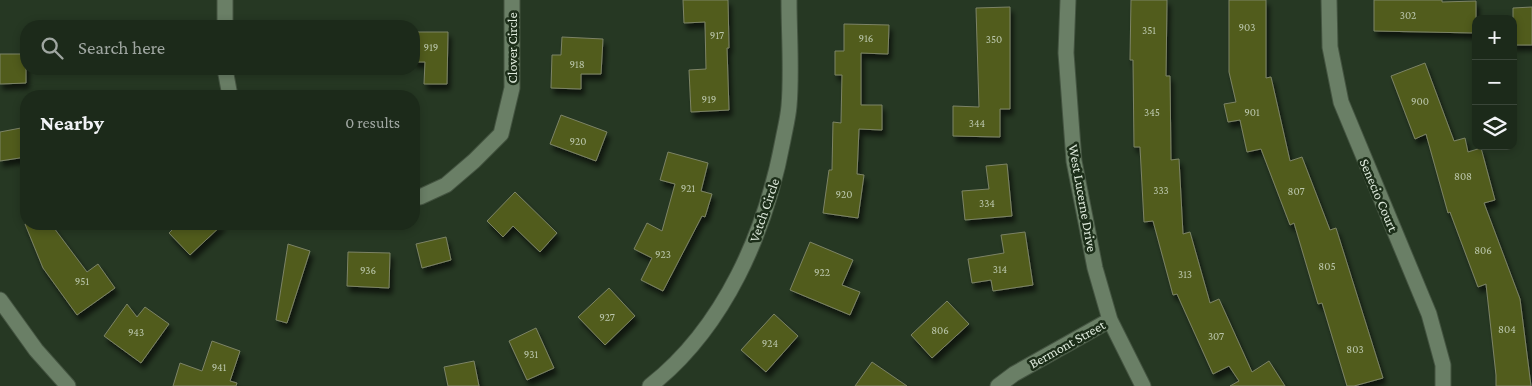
<!DOCTYPE html>
<meta charset="utf-8">
<style>
:root{--surface:#1c2a1a;--page:#253223;--text:#f1f3f6;--muted:#a0a7a2;--line:#3a4639}
body{margin:0;font-family:"Crimson Pro",serif;background:var(--page);color:var(--text)}
.controls{position:absolute;right:15px;top:15px;display:grid;overflow:hidden;border-radius:10px;box-shadow:0 2px 8px #0003}
.controls button{width:45px;height:45px;display:grid;place-items:center;padding:0;border:0;border-bottom:1px solid var(--line);background:var(--surface);color:var(--text);font:25px sans-serif}
.list{margin:0;padding:0;list-style:none}
h2{display:flex;justify-content:space-between;align-items:center;height:65px;margin:0;padding:0 20px;font-size:21px}
h2 small{font-size:16px;font-weight:400;color:var(--muted)}
.icon{flex:none;width:28px;height:28px;fill:none;stroke:currentColor;stroke-width:2;stroke-linecap:round;stroke-linejoin:round}
.map{position:relative;flex:none;width:1532px;height:386px;overflow:hidden}
.search{position:absolute;background:var(--surface);box-shadow:0 2px 8px #0003;left:20px;top:20px;width:400px;height:55px;display:flex;align-items:center;gap:12px;box-sizing:border-box;padding:0 18px;border-radius:20px;color:var(--muted);font-size:19px}
.panel{position:absolute;background:var(--surface);box-shadow:0 2px 8px #0003;left:20px;top:90px;width:400px;height:140px;border-radius:20px}
.map>svg:first-child{display:block}
.building{fill:#515c1a;stroke:#7c8366;filter:url(#shadow)}
.lines{fill:none;stroke-linecap:round;stroke-linejoin:round}
.minor-casing{stroke:#445441;stroke-width:17}
.minor{stroke:#6a7f66;stroke-width:15}
.labels{text-anchor:middle;dominant-baseline:central;stroke-width:5;stroke-linejoin:round;paint-order:stroke}
.number-label{font-size:11px;fill:#bac6ab}
.street-label{font-size:14px;fill:#dde9db;stroke:#1c2e19}
</style>
<div class="map">
<svg width="1532" height="386" viewBox="0 0 1532 386">
<defs>
<filter id="shadow"><feDropShadow dx="3" dy="5.5" stdDeviation="2.5" flood-color="#0009"/></filter>
</defs>
<rect width="100%" height="100%" fill="#263823"/>
<path class="building" d="M683,0H728L729,48H727L729,110L691,112L689,70L706,69L705,22L684,23Z
M1131,0H1167L1166,76H1170L1171,160L1179,159L1183,234L1190,232L1210,303L1219,299L1252,372L1269,361L1285,386H1230L1239,381L1229,366L1213,374L1177,294L1173,295L1153,221L1144,222L1140,147H1134L1133,60H1130Z
M1229,0H1266V78L1271,77L1290,161L1302,157L1330,230L1336,228L1383,378L1354,386H1347L1322,303L1318,304L1294,223L1290,225L1261,149L1247,152L1240,120L1228,122L1224,104L1236,102L1229,72Z
M1374,0H1442V2L1476,1V33L1374,31Z
M1010,7V109H1000V137L953,136V106L979,107L976,8Z
M1532,7V45H1513V8Z
M844,24L889,25L888,54L861,53V105H882V130L859,129L857,174L864,175L858,218L823,213L829,170H832L833,122L841,123L842,75H835V51H844Z
M414,32H448L447,84H424L425,62H414Z
M562,37L603,39L601,74H581V89L551,88L552,55H561Z
M0,54H26V83L0,84Z
M1425,63L1454,141L1465,138L1468,152L1481,148L1495,200L1484,203L1520,299L1531,386H1496V375L1486,284L1478,287L1450,212L1448,213L1426,134L1415,139L1391,76Z
M561,115L607,132L596,161L550,144Z
M26,127V157L0,161V132Z
M668,152L708,163L701,191L712,194L705,217L702,216L663,291L641,280L652,258L634,249L647,223L662,231L675,184L660,180Z
M1007,164L1012,216L965,220L962,191L989,189L986,166Z
M515,192L557,233L540,252L513,226L503,237L487,221Z
M25,224H51L87,272L98,264L115,288L77,315L43,268Z
M178,224H223L190,255L169,233Z
M1025,232L1033,285L993,291L991,280L972,283L968,259L1004,253L1001,235Z
M446,237L451,260L422,268L416,244Z
M810,242L853,260L842,285L860,292L850,315L790,290Z
M288,244L310,251L287,323L276,320Z
M348,252L390,253L389,288L347,286Z
M609,288L635,316L605,345L578,317Z
M947,301L969,324L932,358L911,335Z
M127,304L137,317L145,307L169,324L141,363L104,336Z
M774,314L798,336L766,372L741,350Z
M536,328L554,368L527,380L509,341Z
M212,341L240,351L230,381L237,383L236,386H173L180,363L202,371Z
M474,361L479,386H448L444,367Z
M872,362L907,386H855Z"/>
<g class="lines">
<g class="minor-casing">
<path id="minor" d="M225,0V26
M1068,0L1066,53L1074,161L1095,268L1110,320L1143,386
M1329,0L1330,47L1341,102L1429,314L1443,365V386
M225,69L230,96
M414,197H420L446,185L474,161L501,134L512,88V0
M0,300L36,350L68,386
M650,386C725,327 766,231 783,140C785,129 788,118 789,106C792,72 789,35 789,0
M998,386L1014,374L1110,320"/>
</g>
<use href="#minor" class="minor"/>
</g>
<g class="labels">
<g class="number-label">
<text x="1408" y="15">302</text>
<text x="1247" y="27">903</text>
<text x="1149" y="30">351</text>
<text x="717" y="35">917</text>
<text x="866" y="38">916</text>
<text x="994" y="39">350</text>
<text x="431" y="47">919</text>
<text x="577" y="64">918</text>
<text x="709" y="99">919</text>
<text x="1420" y="101">900</text>
<text x="1152" y="112">345</text>
<text x="1252" y="112">901</text>
<text x="977" y="123">344</text>
<text x="578" y="141">920</text>
<text x="1463" y="176">808</text>
<text x="688" y="188">921</text>
<text x="1161" y="190">333</text>
<text x="1296" y="191">807</text>
<text x="844" y="194">920</text>
<text x="987" y="203">334</text>
<text x="1483" y="250">806</text>
<text x="663" y="254">923</text>
<text x="1327" y="266">805</text>
<text x="1000" y="269">314</text>
<text x="368" y="270">936</text>
<text x="822" y="272">922</text>
<text x="1185" y="274">313</text>
<text x="82" y="281">951</text>
<text x="607" y="317">927</text>
<text x="1507" y="329">804</text>
<text x="940" y="330">806</text>
<text x="136" y="332">943</text>
<text x="1216" y="336">307</text>
<text x="770" y="343">924</text>
<text x="1355" y="349">803</text>
<text x="531" y="354">931</text>
<text x="219" y="367">941</text>
</g>
<g class="street-label">
<text transform="translate(512 48) rotate(-90)">Clover Circle</text>
<text transform="translate(1379 195) rotate(67)">Senecio Court</text>
<text transform="translate(1083 198) rotate(80)">West Lucerne Drive</text>
<text transform="translate(764 210) rotate(-71)">Vetch Circle</text>
<text transform="translate(1067 344) rotate(-29)">Bermont Street</text>
</g>
</g>
</svg>
<div class="controls">
<button>+</button>
<button>−</button>
<button><svg class="icon" aria-label="layers" viewBox="0 0 24 24"><path d="M12 4l9 5-9 5-9-5zM3 14l9 5 9-5"/></svg></button>
</div>
<div class="search"><svg class="icon" aria-label="search" viewBox="0 0 24 24"><circle cx="10" cy="10" r="6"/><path d="M15 15l6 6"/></svg>Search here</div>
<section class="panel">
<h2>Nearby<small>0 results</small></h2>
<ul class="list">
</ul>
</section>
</div>
